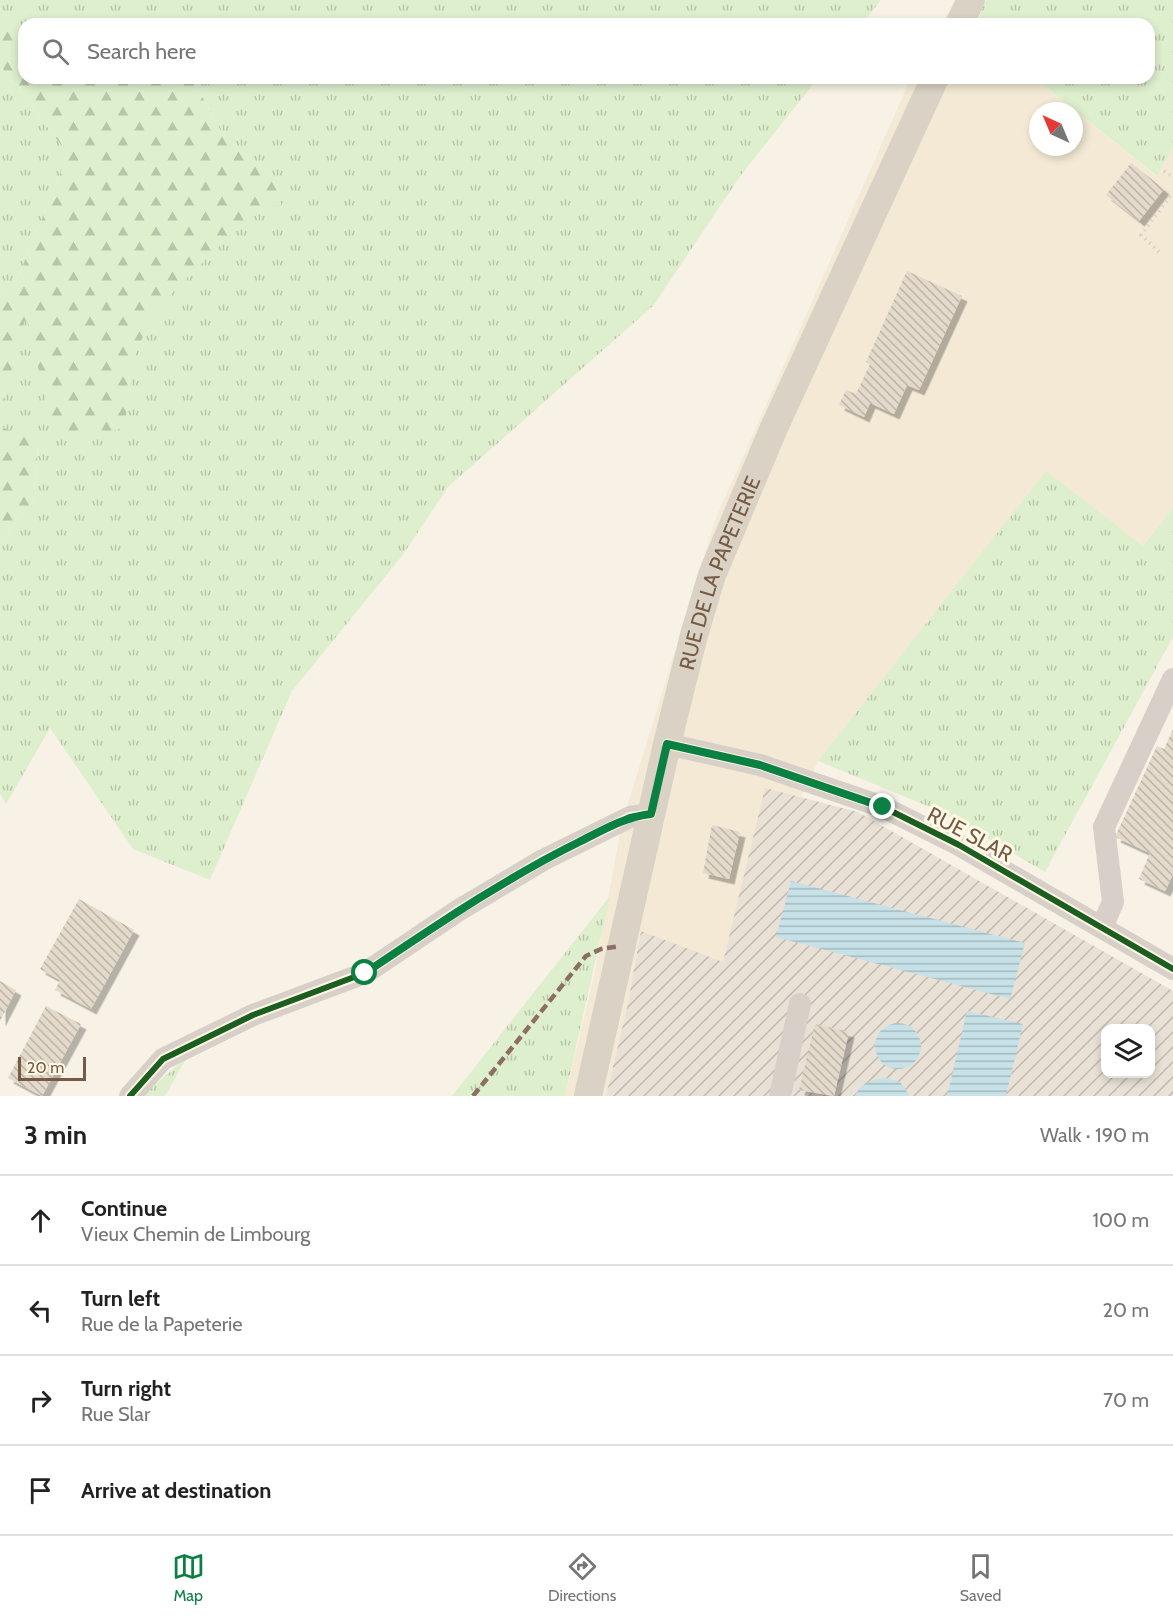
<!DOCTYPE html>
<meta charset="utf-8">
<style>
:root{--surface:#fff;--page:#f6f6f6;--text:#222;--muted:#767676;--line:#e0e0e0;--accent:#0b8043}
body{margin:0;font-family:Cabin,sans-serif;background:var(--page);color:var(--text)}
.controls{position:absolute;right:18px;bottom:18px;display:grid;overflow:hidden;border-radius:12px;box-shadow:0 3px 9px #0003}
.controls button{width:54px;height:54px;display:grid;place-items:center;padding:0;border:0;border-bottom:2px solid var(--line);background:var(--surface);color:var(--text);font:30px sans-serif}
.compass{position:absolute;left:1029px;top:102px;width:54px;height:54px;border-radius:50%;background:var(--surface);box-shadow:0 3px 9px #0003;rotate:316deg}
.scale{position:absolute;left:18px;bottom:15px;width:68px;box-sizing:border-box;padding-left:6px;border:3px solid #755b44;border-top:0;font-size:16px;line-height:21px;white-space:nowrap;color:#755b44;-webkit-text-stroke:4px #fff8e6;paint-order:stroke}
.stop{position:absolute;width:18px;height:18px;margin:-14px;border:4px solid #0b8043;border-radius:50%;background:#fff}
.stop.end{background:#0b8043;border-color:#fff;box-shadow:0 2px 6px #0008}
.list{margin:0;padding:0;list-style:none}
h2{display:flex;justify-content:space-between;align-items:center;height:78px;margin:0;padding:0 24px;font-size:26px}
h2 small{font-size:20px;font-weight:400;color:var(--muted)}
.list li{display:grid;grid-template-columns:39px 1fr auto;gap:18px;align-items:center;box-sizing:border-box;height:90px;padding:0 24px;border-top:2px solid var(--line)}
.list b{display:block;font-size:22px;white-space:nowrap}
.list p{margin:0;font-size:20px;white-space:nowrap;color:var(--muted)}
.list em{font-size:20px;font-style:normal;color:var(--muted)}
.icon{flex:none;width:33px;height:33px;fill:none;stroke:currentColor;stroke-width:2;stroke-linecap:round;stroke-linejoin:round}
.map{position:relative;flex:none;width:1173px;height:1096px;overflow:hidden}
.search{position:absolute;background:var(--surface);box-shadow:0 3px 9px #0003;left:18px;right:18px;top:18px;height:66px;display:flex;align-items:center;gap:15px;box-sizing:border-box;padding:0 21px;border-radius:18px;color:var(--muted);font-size:22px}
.sheet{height:438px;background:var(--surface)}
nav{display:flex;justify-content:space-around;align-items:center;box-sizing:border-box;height:84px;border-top:2px solid var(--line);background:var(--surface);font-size:16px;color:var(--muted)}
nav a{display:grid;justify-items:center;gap:3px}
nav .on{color:var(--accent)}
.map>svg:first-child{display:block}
.residential{fill:#f3e9d4;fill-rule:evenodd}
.industrial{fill:url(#industrial-furrows);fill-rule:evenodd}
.grass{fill:url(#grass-tufts)}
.forest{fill:url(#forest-firs)}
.water{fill:url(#water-rules)}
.building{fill:url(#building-back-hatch);filter:url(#shadow)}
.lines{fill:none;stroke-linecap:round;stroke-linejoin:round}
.path{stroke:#d9d2ca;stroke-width:4;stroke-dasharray:1.5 4.5;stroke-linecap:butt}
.minor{stroke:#d8d0c8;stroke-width:22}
.major{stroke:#dad2c4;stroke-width:28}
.quiet{stroke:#8d6e63;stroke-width:4.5;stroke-dasharray:9 4.5;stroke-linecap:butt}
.cycleway-casing{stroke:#fff8e6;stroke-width:10}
.cycleway{stroke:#1b5e20;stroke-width:6}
.route{stroke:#0b8043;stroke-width:8}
.labels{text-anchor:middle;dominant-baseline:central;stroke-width:6;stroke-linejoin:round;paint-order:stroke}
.street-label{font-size:21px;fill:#755b44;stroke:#fff8e6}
</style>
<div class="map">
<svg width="1173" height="1096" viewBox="0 0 1173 1096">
<defs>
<pattern id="industrial-furrows" width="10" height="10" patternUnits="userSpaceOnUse" patternTransform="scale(1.5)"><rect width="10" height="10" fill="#e9e1d6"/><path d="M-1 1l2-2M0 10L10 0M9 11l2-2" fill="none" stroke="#c1b9af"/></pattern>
<pattern id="grass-tufts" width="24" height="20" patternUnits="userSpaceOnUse" patternTransform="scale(1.5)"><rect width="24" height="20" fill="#deefce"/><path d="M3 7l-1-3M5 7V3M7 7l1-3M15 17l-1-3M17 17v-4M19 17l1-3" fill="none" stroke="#b9c5a9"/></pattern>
<pattern id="forest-firs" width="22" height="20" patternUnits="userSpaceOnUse" patternTransform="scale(1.5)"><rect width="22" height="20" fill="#deefce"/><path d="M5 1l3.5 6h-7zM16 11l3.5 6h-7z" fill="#b9c5a9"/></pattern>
<pattern id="water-rules" width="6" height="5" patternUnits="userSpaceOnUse" patternTransform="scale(1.5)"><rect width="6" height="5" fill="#c6e1e7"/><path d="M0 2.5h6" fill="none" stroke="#a5b9bd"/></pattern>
<pattern id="building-back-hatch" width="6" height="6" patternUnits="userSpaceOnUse" patternTransform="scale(1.5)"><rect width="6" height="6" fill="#e3dacc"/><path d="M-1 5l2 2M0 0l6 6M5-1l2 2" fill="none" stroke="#bdb4a7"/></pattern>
<filter id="shadow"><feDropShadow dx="5.5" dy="5.5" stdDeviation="0" flood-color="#0004"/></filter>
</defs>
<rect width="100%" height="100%" fill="#f7f2e5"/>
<path class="residential" d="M911,78H1035L1156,176L1173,147V508L1143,546L1046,472L818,761L801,797L765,789L723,963L641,931L627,1008L606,1096H565L593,981L622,823L716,518ZM1038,111H1074V147H1038Z"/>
<path class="industrial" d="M765,788L858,812L1173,991V1096H606L627,1008L641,931L723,962ZM1106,1028H1150V1074H1106Z"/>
<path class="grass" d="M0,0H881L862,24H24V44L0,8Z
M986,0H1173V147L1157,176L1035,78H1149V24H976Z
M0,65L68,154L18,278L0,298Z
M192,78H818L741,175L653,306L448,487L402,556L292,691L210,880L133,849L50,728L6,804L0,794V543L35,498L38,444L0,426V412L26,314L123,428C127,404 128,369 137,347C165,280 236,236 279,180L224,137Z
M1046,471L1143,546L1173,508V637L1045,872L942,812L818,761Z
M610,896L565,1096H452Z
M187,1057L165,1096H142Z"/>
<path class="forest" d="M0,8L24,44V78H192L224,137L279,180L281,206L261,204L166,299L137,347L124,428L74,439L52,427L26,316L0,412V298L18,278L68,154L0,65Z
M0,426L38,443L35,498L0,543Z"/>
<path class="water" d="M791,881L1025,943L1010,999L776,937Z
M967,1011L1023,1024L1006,1096H947Z
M875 1046a23 23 0 1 1 46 0a23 23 0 1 1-46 0Z
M887,1078L900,1082L910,1096H855C861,1082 873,1079 887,1078Z"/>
<path class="building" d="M1131,163L1164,189L1139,221L1106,195Z
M907,271L962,296L919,390L907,385L894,414L870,403L864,417L839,405L846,390L856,394L870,364L866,362Z
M1173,729V874L1165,891L1139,879L1150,853L1115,837L1157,746L1164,749Z
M712,825L740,832L729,879L703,873Z
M79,899L134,930L91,1009L55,990L60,980L40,969Z
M0,981L16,990L0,1021Z
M46,1006L81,1024L42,1096L8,1078Z
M815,1024L849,1032L834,1096L799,1090Z"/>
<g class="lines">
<path class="path" d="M1164,171L1173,177
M1159,252L1141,235L1173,192"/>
<path class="minor" d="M667,744L760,765L883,807L959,845L1173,969
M1102,927L1113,902L1104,827L1173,679
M130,1096L163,1059L253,1015L365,973L459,910L543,860L630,817L651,814
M780,1096L800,1004"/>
<g class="major">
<path d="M959,24L971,0"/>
<path id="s1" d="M588,1096L667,744L694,635L712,575L773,430L935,78"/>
</g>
<path class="quiet" d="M473,1096L586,956L601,949L620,946"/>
<g class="cycleway-casing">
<path id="cycleway" d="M667,744L760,765L883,807L959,845L1173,969
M130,1096L163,1059L253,1015L365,973L459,910L543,860L630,817L651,814"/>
</g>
<use href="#cycleway" class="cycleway"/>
</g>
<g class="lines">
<path class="route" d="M365,973C434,927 504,879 579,842C603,830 624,817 651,814L667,744L760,765L883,807"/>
</g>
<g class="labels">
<g class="street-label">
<text stroke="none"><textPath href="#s1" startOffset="540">RUE DE LA PAPETERIE</textPath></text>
<text transform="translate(970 834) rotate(28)">RUE SLAR</text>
</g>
</g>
</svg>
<div class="controls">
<button><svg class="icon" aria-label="layers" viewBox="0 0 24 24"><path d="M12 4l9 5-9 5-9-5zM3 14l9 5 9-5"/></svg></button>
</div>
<svg class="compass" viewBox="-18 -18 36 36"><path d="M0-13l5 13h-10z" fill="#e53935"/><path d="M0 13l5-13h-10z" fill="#767676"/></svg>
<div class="scale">20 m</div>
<div class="stop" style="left:365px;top:973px"></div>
<div class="stop end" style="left:883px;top:807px"></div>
<div class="search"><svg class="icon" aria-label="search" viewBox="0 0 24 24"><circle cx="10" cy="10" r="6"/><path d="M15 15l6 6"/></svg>Search here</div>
</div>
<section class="sheet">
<h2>3 min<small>Walk · 190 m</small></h2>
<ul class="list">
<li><svg class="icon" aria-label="ahead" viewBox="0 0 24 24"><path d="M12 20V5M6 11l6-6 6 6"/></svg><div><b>Continue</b><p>Vieux Chemin de Limbourg</p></div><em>100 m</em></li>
<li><svg class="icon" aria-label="left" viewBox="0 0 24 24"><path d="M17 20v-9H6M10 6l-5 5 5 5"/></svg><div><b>Turn left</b><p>Rue de la Papeterie</p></div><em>20 m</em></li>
<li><svg class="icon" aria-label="right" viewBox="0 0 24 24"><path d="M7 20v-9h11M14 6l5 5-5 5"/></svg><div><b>Turn right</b><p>Rue Slar</p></div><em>70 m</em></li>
<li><svg class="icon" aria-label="arrive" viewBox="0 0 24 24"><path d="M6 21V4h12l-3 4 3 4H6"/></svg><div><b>Arrive at destination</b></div></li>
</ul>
</section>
<nav>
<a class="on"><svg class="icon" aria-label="map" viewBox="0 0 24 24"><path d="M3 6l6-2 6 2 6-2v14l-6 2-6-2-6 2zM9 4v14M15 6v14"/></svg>Map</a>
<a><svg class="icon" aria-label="directions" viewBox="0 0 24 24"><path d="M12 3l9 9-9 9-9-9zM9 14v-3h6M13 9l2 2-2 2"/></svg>Directions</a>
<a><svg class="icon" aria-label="saved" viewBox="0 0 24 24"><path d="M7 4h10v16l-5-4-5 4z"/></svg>Saved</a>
</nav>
